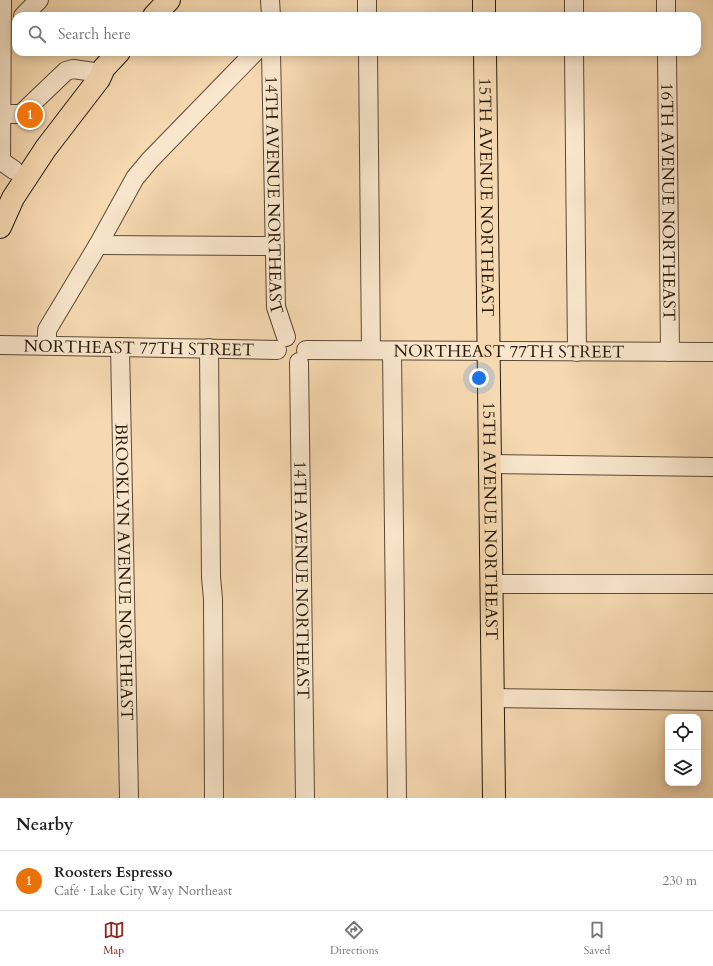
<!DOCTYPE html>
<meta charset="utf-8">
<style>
:root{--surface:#fff;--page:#f2f2f2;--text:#202124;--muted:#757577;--line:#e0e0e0;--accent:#8f2418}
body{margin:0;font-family:Cardo,serif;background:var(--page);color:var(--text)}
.controls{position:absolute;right:12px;bottom:12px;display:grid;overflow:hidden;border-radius:8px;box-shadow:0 2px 10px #0003}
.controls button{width:36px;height:36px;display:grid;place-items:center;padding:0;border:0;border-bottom:1px solid var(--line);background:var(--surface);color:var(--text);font:20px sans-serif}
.you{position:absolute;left:479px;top:378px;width:14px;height:14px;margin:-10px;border:3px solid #fff;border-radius:50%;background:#1a73e8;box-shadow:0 0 0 6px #1a73e833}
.badge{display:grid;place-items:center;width:26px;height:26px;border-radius:50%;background:var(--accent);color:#fff;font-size:13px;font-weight:700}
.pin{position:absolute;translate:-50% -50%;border:2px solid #fff;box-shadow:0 1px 4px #0006}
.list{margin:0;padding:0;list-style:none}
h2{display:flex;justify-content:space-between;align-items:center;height:52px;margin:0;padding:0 16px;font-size:17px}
h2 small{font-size:13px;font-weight:400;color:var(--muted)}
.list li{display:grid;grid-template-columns:26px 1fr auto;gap:12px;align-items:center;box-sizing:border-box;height:60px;padding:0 16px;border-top:1px solid var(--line)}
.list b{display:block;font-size:15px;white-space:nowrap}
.list p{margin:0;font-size:13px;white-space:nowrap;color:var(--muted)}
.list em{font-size:13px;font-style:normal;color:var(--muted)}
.icon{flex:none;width:22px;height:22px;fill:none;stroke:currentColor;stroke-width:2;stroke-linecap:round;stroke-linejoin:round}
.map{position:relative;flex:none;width:713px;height:798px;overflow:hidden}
.search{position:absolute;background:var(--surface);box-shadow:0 2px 10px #0003;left:12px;right:12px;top:12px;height:44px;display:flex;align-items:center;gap:10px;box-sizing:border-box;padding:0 14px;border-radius:12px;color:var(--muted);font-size:15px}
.sheet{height:112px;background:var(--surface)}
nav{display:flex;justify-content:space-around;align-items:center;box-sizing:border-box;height:56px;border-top:1px solid var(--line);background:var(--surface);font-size:11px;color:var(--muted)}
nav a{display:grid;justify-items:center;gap:2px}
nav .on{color:var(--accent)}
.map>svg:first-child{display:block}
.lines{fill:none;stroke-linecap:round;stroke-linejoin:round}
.minor-casing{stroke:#5b4a35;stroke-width:20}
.major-casing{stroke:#271b0c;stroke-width:24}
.minor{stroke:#f9e6cc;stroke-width:18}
.major{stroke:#f6d9b1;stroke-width:22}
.labels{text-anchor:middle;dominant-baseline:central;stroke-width:3.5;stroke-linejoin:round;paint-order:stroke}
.street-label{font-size:17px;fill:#271b0c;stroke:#f9e6cc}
</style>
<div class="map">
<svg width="713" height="798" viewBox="0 0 713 798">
<rect width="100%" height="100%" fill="#f6d9b1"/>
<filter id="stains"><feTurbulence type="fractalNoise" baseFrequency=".005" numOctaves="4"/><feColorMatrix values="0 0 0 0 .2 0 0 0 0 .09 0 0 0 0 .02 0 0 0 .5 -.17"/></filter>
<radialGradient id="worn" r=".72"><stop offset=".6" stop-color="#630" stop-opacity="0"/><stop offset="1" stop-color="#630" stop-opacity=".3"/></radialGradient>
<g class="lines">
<g class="minor-casing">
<g id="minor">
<path d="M2,0L1,161L14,170"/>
<path d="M270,0L271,16"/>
<path d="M367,0V16"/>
<path d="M574,0V16"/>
<path d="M666,0V16"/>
<path d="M23,16L39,0"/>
<path id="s1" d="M271,52L276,307L286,337"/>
<path d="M368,52L371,350"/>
<path d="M574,52L577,352"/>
<path id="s2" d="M667,52L670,352"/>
<path d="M1,114H21L66,71L73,69L94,72"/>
<path d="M98,245L275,246"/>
<path id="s3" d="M0,345L277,350"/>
<path d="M47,345V330L98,245L135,178L150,160L255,52"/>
<path id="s4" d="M120,347L129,798"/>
<path d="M209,348L211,577L213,599L214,798"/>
<path id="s5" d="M306,350L713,352"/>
<path d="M392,351L397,798"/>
<path id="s6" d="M299,362L305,798"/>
<path d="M489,464L713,467"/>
<path d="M491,584H713"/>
<path d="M492,698L713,701"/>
</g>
</g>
<g class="major-casing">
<g id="major">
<path d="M484,0V16"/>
<path d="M154,16L169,0"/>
<path id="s7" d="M485,52L494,798"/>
<path d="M0,227L13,198L46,148L99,79L104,68L119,52"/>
</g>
</g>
<use href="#minor" class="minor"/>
<use href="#major" class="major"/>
</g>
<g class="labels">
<g class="street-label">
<text stroke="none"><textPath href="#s1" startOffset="143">14TH AVENUE NORTHEAST</textPath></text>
<text stroke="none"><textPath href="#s7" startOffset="145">15TH AVENUE NORTHEAST</textPath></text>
<text stroke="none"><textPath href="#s2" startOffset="150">16TH AVENUE NORTHEAST</textPath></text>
<text stroke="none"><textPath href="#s3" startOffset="139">NORTHEAST 77TH STREET</textPath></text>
<text stroke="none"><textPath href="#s5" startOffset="203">NORTHEAST 77TH STREET</textPath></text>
<text stroke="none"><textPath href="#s7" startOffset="469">15TH AVENUE NORTHEAST</textPath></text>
<text stroke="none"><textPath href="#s4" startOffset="225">BROOKLYN AVENUE NORTHEAST</textPath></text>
<text stroke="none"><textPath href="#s6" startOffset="218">14TH AVENUE NORTHEAST</textPath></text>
</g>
</g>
<rect width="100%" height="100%" filter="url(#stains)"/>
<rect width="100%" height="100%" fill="url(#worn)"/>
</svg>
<div class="controls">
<button><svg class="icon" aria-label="locate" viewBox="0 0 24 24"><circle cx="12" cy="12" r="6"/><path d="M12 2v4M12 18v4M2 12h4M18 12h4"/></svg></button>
<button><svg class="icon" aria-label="layers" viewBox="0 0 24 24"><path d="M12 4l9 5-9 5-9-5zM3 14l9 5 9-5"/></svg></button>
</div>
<div class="you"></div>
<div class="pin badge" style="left:30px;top:115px;background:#e8710a">1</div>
<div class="search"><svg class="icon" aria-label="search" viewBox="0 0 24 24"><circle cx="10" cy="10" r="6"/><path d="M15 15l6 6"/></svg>Search here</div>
</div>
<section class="sheet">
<h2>Nearby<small></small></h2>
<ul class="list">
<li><span class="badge" style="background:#e8710a">1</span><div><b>Roosters Espresso</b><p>Café · Lake City Way Northeast</p></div><em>230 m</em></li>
</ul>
</section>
<nav>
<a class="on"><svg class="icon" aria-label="map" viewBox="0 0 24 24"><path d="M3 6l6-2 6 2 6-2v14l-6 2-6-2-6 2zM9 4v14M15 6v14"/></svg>Map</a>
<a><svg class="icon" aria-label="directions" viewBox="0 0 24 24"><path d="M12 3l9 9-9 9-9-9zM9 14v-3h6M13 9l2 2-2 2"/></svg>Directions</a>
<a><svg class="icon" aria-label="saved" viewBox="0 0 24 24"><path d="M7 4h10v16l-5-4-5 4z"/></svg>Saved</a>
</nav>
